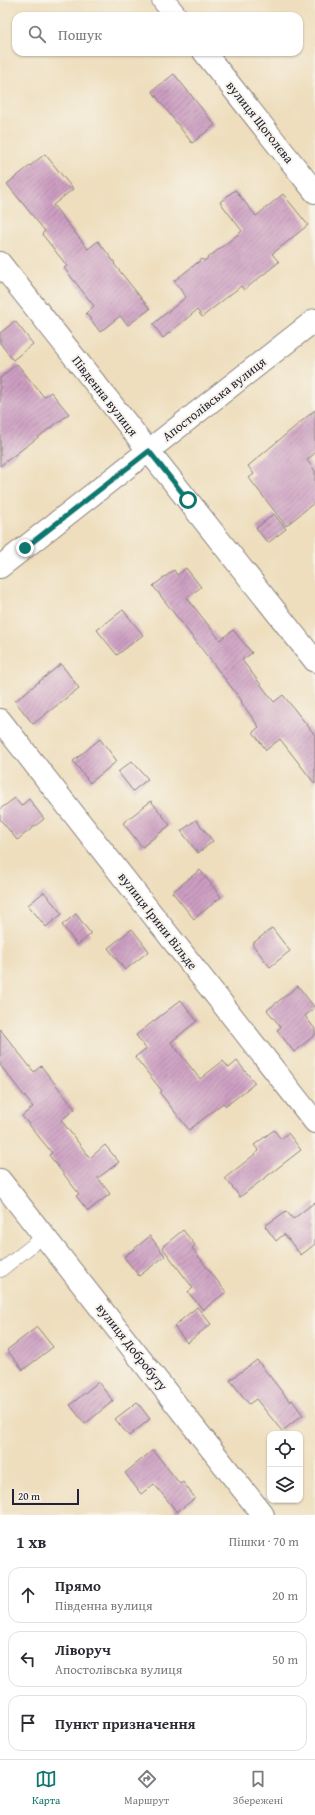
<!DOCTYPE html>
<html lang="uk">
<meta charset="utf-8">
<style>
:root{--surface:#fff;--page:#f2f2f3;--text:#2b2b33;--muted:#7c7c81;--line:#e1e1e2;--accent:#0f766e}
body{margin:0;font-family:"Gentium Book Plus",serif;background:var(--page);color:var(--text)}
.controls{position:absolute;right:12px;bottom:12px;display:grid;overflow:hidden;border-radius:8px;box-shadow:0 1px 3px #0004}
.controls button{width:36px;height:36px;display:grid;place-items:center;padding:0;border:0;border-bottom:1px solid var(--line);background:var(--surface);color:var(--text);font:20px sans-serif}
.scale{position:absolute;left:12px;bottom:10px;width:67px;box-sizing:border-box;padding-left:4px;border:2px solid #22223b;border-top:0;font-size:11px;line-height:14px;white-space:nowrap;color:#22223b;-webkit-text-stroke:3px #f7f3e8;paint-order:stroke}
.stop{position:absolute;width:12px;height:12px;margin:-9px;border:3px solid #0f766e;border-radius:50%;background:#fff}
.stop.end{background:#0f766e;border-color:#fff;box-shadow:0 1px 4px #0008}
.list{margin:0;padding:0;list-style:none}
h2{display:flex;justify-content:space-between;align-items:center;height:52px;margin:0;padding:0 16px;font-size:17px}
h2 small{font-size:13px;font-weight:400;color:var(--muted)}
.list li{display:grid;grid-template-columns:26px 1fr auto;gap:12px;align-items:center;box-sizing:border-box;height:56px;margin:0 8px 8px;padding:0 8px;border:1px solid var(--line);border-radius:12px}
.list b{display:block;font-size:15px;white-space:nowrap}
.list p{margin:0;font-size:13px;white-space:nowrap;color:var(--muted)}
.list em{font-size:13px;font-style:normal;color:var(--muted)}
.icon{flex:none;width:22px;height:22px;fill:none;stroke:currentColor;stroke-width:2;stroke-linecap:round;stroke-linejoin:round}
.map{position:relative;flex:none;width:315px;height:1515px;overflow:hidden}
.search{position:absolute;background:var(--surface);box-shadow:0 1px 3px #0004;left:12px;right:12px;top:12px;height:44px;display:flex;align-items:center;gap:10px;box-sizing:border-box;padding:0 14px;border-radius:12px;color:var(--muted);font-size:15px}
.sheet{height:244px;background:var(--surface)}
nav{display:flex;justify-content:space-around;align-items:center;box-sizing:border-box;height:56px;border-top:1px solid var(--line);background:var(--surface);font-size:11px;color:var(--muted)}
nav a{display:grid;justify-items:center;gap:2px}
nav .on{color:var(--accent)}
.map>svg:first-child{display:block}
.building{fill:url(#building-hatch)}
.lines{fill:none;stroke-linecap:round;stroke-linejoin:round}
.service-casing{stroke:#88807c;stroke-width:14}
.minor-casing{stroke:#88807c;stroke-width:24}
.tertiary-casing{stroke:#88807c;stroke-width:24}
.service{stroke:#fff;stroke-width:13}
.minor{stroke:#fff;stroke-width:22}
.tertiary{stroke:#fff;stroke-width:22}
.route{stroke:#0f766e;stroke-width:5}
.labels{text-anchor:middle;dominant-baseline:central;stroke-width:4;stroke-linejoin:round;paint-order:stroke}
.street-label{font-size:13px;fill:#22223b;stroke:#f7f3e8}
</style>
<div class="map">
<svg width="315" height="1515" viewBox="0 0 315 1515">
<defs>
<pattern id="building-hatch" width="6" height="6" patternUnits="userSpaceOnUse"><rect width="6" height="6" fill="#cc9ec1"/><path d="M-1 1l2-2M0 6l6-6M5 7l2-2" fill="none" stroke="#a5809e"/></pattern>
</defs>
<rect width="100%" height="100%" fill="#f7f3e8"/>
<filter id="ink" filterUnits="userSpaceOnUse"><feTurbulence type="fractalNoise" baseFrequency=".025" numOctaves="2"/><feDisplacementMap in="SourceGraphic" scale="8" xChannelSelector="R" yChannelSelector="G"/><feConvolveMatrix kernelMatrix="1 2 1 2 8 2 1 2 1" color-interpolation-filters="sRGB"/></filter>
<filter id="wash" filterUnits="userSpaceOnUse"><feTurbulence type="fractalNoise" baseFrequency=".012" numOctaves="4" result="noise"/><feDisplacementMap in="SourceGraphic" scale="16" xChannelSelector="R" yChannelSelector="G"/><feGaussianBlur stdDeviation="0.9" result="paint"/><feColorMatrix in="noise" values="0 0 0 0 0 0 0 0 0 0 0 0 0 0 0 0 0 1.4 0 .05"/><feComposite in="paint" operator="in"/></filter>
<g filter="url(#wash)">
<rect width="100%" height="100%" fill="#eedebd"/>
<g id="blocks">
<path class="building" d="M174,74L215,125L192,143L152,91Z
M45,154L73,189L53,205L88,249L98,241L115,263L114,264L150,309L128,325L120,316L100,332L86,313L94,306L64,268L67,266L42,234L45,231L7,184Z
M235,190L256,216L283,194L308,225L272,254L279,262L244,290L241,286L202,317L197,310L163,338L153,324L186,297L174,281L202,259L204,261L242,231L220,202Z
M15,321L33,344L13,360L0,343V333Z
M17,364L44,397L51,392L69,414L0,466V378Z
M315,410V453L307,460L315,471V502L286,526L249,478L254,474L248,466Z
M274,514L286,529L268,543L256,528Z
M186,568L201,587L187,598L220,640L233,630L252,653L242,660L274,702L283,695L315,735V784L280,739L266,750L253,732L259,727L241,702L242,701L153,586L174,570L177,575Z
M123,610L143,635L117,655L97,630Z
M61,664L79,688L33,724L15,701Z
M100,739L117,761L90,783L73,761Z
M132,761L148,779L133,791L118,772Z
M15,798L21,806L29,799L44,819L17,840L0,819V809Z
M151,801L170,825L142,847L123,823Z
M196,820L213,841L198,853L181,831Z
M200,870L221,897L194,919L172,892Z
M44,892L62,914L46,927L28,905Z
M76,914L91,934L77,945L62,925Z
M272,928L290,951L270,967L252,944Z
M132,929L149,951L125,970L108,948Z
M298,986L315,1008L305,1016L315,1029V1035L294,1052L277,1030L281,1027L267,1010Z
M181,1000L197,1021L171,1042L200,1079L223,1061L229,1068L237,1061L255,1083L226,1106L223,1103L189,1130L160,1093L162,1091L135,1057L146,1049L136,1035Z
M0,1029L34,1072L41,1066L75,1109L61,1120L90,1158L105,1145L119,1162L98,1178L110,1194L88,1211L76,1196L79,1194L49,1155L52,1153L22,1116L33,1107L0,1065Z
M274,1130L281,1139L288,1133L301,1150L240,1197L225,1178L259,1151L254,1145Z
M315,1202V1244L301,1255L284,1234L276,1241L265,1226L286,1211L293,1219Z
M183,1230L195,1245L192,1248L226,1292L203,1310L188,1292L193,1288L162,1247Z
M150,1236L165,1256L139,1276L124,1257Z
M197,1307L211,1324L187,1343L174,1326Z
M37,1327L53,1347L23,1370L7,1350Z
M257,1360L290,1402L292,1400L303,1415L282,1431L256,1399L249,1404L230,1380Z
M98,1382L113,1401L85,1424L70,1405Z
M137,1402L150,1419L129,1436L115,1419Z
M153,1450L180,1484L183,1482L195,1498L177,1512L154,1484L141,1494L125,1473Z"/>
</g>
</g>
<g filter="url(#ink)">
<use href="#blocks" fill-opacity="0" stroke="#88807c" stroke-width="1"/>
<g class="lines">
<g class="service-casing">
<path id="service" d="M0,1271L44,1236"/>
</g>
<g class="minor-casing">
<path id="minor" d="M163,0L176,16
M204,52L315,192
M0,263L315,661
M0,720L315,1122
M0,1180L263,1515"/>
</g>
<g class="tertiary-casing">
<path id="tertiary" d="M0,567L315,320"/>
</g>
<use href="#service" class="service"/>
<use href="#minor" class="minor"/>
<use href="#tertiary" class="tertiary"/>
</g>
</g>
<g class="lines" filter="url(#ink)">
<path class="route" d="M25,548L149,451L188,500"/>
</g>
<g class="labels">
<g class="street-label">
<text transform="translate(260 122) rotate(52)">вулиця Щоголєва</text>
<text transform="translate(105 396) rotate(52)">Південна вулиця</text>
<text transform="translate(214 399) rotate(-38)">Апостолівська вулиця</text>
<text transform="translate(158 921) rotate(52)">вулиця Ірини Вільде</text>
<text transform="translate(132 1347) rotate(52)">вулиця Добробуту</text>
</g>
</g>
</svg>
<div class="controls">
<button><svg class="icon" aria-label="locate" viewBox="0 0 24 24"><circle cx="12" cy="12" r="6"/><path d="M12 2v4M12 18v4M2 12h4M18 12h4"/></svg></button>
<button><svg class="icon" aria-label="layers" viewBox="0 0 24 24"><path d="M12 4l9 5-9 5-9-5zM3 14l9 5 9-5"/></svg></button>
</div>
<div class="scale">20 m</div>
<div class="stop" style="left:188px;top:500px"></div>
<div class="stop end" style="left:25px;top:548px"></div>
<div class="search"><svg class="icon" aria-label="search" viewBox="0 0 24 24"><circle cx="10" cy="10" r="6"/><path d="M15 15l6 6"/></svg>Пошук</div>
</div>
<section class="sheet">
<h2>1 хв<small>Пішки · 70 m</small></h2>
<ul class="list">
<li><svg class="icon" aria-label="ahead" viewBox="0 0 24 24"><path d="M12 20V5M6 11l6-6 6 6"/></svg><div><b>Прямо</b><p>Південна вулиця</p></div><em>20 m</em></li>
<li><svg class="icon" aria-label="left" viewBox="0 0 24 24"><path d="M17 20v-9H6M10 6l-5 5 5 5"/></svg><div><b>Ліворуч</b><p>Апостолівська вулиця</p></div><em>50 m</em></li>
<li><svg class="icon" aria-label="arrive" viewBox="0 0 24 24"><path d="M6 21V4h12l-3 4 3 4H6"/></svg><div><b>Пункт призначення</b></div></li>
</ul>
</section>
<nav>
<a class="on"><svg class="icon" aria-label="map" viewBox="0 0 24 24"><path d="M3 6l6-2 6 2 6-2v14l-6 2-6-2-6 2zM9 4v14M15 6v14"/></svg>Карта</a>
<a><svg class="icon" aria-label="directions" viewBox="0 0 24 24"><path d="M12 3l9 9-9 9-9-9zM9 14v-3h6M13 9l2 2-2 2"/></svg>Маршрут</a>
<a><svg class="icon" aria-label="saved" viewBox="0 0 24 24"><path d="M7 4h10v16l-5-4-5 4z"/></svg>Збережені</a>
</nav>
